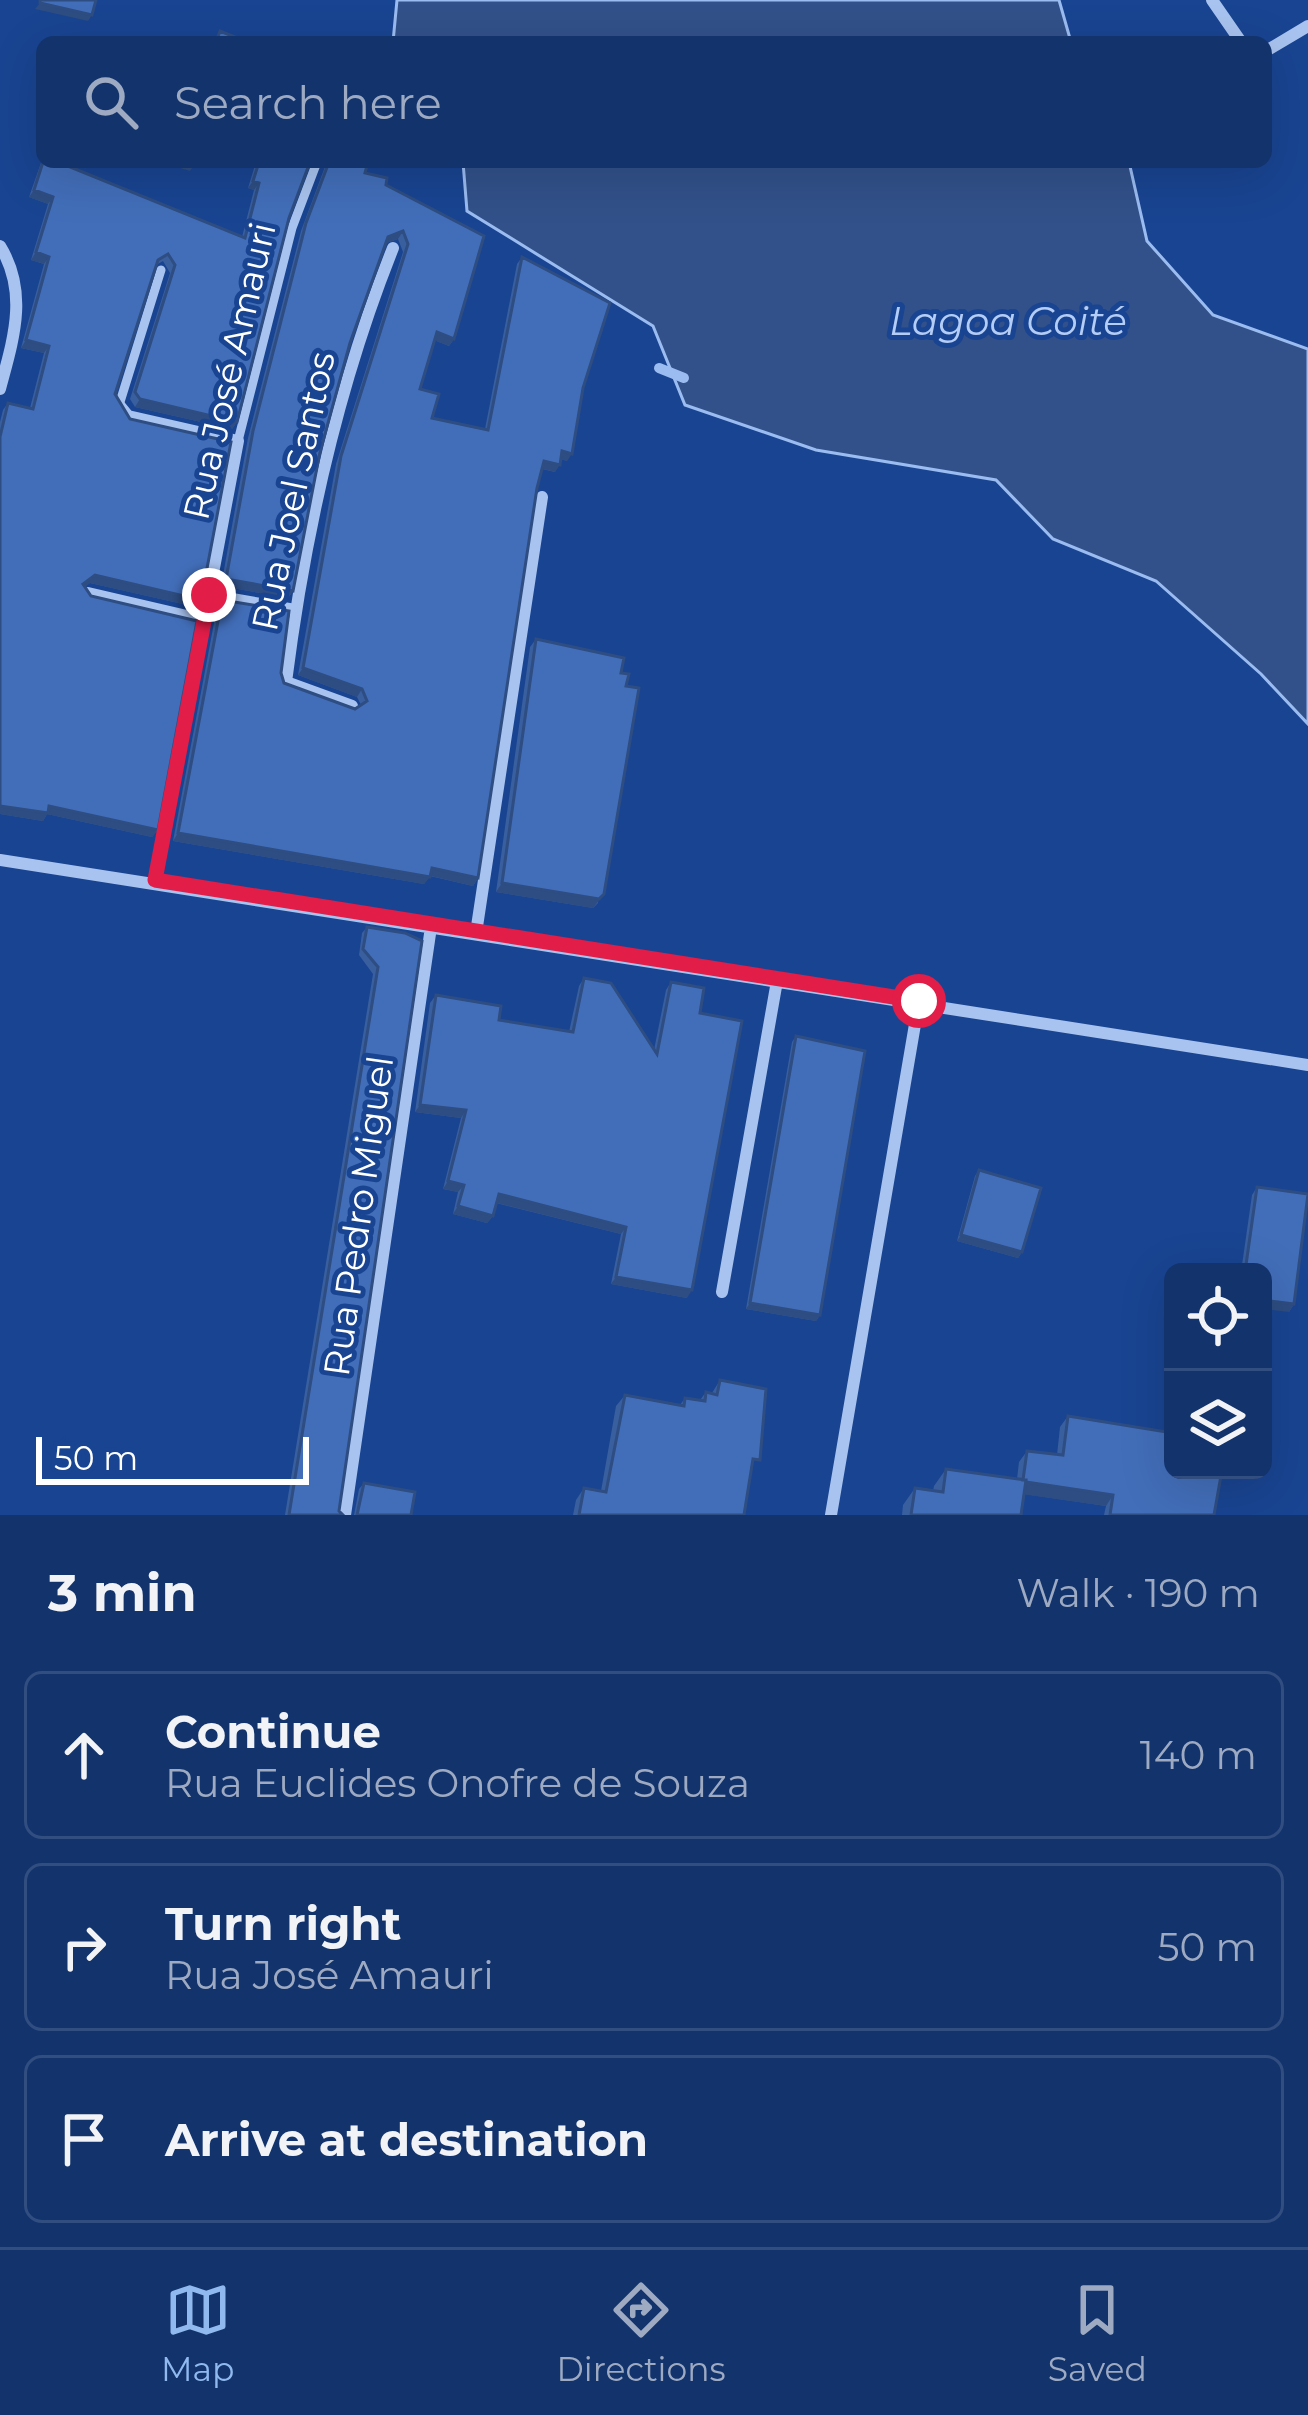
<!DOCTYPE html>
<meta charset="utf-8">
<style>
:root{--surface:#13336d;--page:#1c3b72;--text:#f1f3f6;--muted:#9daac2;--line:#324e80;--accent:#90b9f0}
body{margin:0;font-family:Montserrat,sans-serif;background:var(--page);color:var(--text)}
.controls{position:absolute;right:36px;bottom:36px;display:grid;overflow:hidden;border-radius:18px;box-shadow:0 12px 48px #0002}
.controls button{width:108px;height:108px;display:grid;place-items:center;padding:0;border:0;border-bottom:3px solid var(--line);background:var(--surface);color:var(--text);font:60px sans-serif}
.scale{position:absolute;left:36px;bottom:30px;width:273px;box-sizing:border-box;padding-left:12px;border:6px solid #fff;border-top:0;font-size:33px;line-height:42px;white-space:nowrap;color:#fff;-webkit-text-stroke:9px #194491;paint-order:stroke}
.stop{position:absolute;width:36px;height:36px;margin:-27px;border:9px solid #e11d48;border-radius:50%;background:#fff}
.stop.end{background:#e11d48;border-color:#fff;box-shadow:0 3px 12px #0008}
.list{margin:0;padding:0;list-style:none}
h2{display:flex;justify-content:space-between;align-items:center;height:156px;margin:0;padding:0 48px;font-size:51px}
h2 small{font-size:39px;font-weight:400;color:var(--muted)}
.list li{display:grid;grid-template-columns:78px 1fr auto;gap:36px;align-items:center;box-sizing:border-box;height:168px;margin:0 24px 24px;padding:0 24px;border:3px solid var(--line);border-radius:18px}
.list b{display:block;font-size:45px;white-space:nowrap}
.list p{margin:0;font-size:39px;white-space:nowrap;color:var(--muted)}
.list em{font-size:39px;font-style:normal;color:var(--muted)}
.icon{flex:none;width:66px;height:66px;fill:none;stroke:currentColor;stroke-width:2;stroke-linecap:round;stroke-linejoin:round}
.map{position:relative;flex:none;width:1308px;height:1515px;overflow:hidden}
.search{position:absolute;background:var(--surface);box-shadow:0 12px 48px #0002;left:36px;right:36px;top:36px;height:132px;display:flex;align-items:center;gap:30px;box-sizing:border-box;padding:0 42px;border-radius:18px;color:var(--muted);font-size:45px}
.sheet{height:732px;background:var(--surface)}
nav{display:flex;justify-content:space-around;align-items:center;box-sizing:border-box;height:168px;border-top:3px solid var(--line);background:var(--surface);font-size:33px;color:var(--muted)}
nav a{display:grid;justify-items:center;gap:6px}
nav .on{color:var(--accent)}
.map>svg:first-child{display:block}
.water{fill:#32518a;stroke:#9bbcf1;stroke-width:3}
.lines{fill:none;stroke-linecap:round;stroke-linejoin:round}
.stream{stroke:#9bbcf1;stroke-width:10}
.service{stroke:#a8c3ef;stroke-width:9}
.minor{stroke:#a8c3ef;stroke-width:12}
.wall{fill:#395f9f}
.shaded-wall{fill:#2e4d82}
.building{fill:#426eb9;stroke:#2e4d82;stroke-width:3}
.route{stroke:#e11d48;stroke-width:15}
.labels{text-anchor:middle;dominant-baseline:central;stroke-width:10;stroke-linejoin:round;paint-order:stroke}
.street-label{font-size:36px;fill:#fff;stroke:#194491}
.water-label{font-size:39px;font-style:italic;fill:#b4cdf6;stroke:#194491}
</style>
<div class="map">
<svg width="1308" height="1515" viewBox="0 0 1308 1515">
<rect width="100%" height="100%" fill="#194491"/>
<path class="water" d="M397,0H1059L1071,42H393Z
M463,162H1129L1147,241L1213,315L1308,349V724L1261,674L1156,581L1053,539L996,480L816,450L685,405L653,326L467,211Z"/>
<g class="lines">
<path class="stream" d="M659,368L684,378"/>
<path class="service" d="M120,402L161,270
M238,441L292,228L317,162"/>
<path class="minor" d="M1212,0L1241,42
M1266,51L1308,26
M0,246C29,293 13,340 0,389
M119,405L128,416L238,441L155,880
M88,593L204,620
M209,595L295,610
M352,706L286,682C305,532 337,388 393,248
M0,860L1308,1065
M476,933L542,497
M722,1292L777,981
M345,1515L431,927
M831,1515L919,1001"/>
</g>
<path class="wall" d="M42,160V162L242,237L254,190L248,188L256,162H310L289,218L237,422L232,429L135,407L130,399L170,273L163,261L156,265L115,394L201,600L196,607L90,583L84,587L158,830L152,837L47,814L43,821L0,814V422L3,410L8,403L30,408L44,353L21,348L44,264L31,260L48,204L29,197Z
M324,162H368L365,173L386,185L454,339L449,346L434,340L420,389L432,418L485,429L517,264L522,257L583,388L567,461L561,459L555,472L542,469L537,488L478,878L473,886L430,876L424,884L173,841L217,607L222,600L281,673L284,683L355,709L361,705L357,697L298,675L336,464L403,252L398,239L386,243L350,343L320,452L293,591L288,598L221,586L248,438L301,231L326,164Z
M536,639L621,673L626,686L598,903L593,908L496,892L530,647Z
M367,927L405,933L339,1511L343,1515H285L373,974L359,955L362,933Z
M584,978L654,1050L666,990L671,982L700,1013L687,1298L611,1284L621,1234L496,1203L493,1216L487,1223L453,1214L458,1192L443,1189L461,1118L415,1112L430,1003L436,995L499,1020L569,1032L579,986Z
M796,1036L820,1315L816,1321L746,1309L792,1042Z
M979,1170L1022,1252L1018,1258L957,1241L975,1176Z
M1257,1187L1294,1304L1289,1312L1263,1272H1241L1252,1195Z
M720,1380L752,1471L744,1515H573L576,1500L584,1488L601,1491L616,1406L625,1395L680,1405L685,1398L700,1400L706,1392L712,1393Z
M1068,1416L1214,1515H1104L1106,1506L1024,1494L1021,1515H902L903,1505L915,1488L933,1491L934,1486L946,1469L1017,1479L1019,1462L1027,1451L1057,1455L1060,1427Z
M364,1483L411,1515H354L359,1489Z"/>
<path class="shaded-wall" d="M40,3L92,15L88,21L35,9Z
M161,162H185L194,165L190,171Z
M253,181L259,183L254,190L248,188Z
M34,190L53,197L48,204L29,197Z
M403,231L398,239L383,244L388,237Z
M36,252L49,257L44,264L31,260Z
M437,332L454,339L449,346L431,339Z
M26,340L49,346L44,353L21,348Z
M140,399L237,422L232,429L135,407Z
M562,451L572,454L567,461L557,458Z
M544,461L560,465L555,472L539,468Z
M95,575L201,600L196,607L90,583L78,592L83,584Z
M226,579L293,591L288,598L221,586Z
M303,668L362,689L357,697L298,675Z
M0,806H49L158,830L152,837L47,814L43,821L0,814Z
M178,833L430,877L424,884L173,841Z
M432,868L478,878L473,886L427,875Z
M502,883L604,894L593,908L496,892Z
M420,1105L466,1110L461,1118L415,1112Z
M448,1181L464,1185L458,1192L443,1189Z
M499,1194L626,1227L621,1234L493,1202Z
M458,1206L493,1216L487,1223L453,1214Z
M961,1235L1022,1252L1018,1258L957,1241Z
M616,1277L692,1290L687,1298L611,1284Z
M1263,1300L1294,1304L1289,1312L1263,1309Z
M750,1303L820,1315L816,1321L746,1309Z
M1023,1482L1113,1495L1106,1506L1015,1493Z"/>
<path class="building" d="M40,0H96L92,15L40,3Z
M220,31L247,42H216Z
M43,162H58L245,238L259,183L253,181L259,162H310L289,218L237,422L140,399L135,392L175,265L168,254L158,260L115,394L130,419L231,442L201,600L95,575L83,584L91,596L197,621L158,830L49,806L48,813L0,806V437L8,403L33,409L49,346L26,340L49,257L36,252L53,197L34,190Z
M329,162H368L365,173L387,178L386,185L484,236L454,339L437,332L420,389L439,394L432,418L488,430L522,257L610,303L583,388L572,454L562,451L560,465L544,461L537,488L478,878L432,868L430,877L178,833L222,600L289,611L281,673L284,683L355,709L367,701L362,689L303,668L341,456L408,244L403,231L388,237L350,343L320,452L293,591L226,579L253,431L306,223Z
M536,639L624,658L621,673L629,674L626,686L639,688L604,894L599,899L502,883Z
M367,927L405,933L422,941L339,1511L343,1515H289L378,967L363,949Z
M584,978L611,983L657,1054L671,982L704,988L700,1013L742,1021L692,1290L616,1277L626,1227L499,1194L493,1216L458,1206L464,1185L448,1181L466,1110L420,1105L436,995L501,1006L499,1020L573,1032Z
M796,1036L865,1051L820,1315L750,1303Z
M979,1170L1041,1188L1022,1252L961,1235Z
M1257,1187L1308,1194L1294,1304L1263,1300V1272H1245Z
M720,1380L766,1389L760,1460L753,1459L744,1515H579L584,1488L606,1492L625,1395L684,1406L685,1398L705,1401L706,1392L717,1395Z
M1068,1416L1173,1433V1470H1222L1214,1515H1110L1113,1495L1026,1482V1480H1023L1027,1451L1063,1455Z
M946,1469L1026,1480L1021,1515H911L915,1488L943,1492Z
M364,1483L415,1492L411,1515H357Z"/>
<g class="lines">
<path class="route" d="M209,595L155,880L919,1001"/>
</g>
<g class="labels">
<g class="street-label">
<text transform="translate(229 371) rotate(-77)">Rua José Amauri</text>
<text transform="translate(293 491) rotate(-78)">Rua Joel Santos</text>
<text transform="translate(358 1216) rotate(-82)">Rua Pedro Miguel</text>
</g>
<g class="water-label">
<text x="1008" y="321">Lagoa Coité</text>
</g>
</g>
</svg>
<div class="controls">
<button><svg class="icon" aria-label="locate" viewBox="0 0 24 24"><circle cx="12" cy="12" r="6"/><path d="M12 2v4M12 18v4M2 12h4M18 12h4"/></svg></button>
<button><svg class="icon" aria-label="layers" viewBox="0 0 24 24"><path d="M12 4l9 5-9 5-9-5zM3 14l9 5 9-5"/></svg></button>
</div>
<div class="scale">50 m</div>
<div class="stop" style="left:919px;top:1001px"></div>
<div class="stop end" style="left:209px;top:595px"></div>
<div class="search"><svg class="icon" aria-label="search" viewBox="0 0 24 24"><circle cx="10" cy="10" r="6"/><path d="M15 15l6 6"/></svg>Search here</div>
</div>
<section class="sheet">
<h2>3 min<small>Walk · 190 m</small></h2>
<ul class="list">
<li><svg class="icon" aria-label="ahead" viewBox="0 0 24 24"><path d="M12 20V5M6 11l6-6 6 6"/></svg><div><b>Continue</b><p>Rua Euclides Onofre de Souza</p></div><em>140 m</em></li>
<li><svg class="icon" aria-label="right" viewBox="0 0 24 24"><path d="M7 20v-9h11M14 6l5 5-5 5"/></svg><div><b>Turn right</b><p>Rua José Amauri</p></div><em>50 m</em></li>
<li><svg class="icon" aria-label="arrive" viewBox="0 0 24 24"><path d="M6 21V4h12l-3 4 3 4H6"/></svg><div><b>Arrive at destination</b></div></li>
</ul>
</section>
<nav>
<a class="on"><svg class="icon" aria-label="map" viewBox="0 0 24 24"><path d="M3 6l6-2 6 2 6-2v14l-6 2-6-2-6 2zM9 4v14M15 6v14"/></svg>Map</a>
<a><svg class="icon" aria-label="directions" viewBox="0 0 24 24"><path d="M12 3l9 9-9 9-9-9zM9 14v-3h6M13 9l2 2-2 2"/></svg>Directions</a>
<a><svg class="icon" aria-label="saved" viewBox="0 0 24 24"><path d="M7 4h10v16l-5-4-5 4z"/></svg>Saved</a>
</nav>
